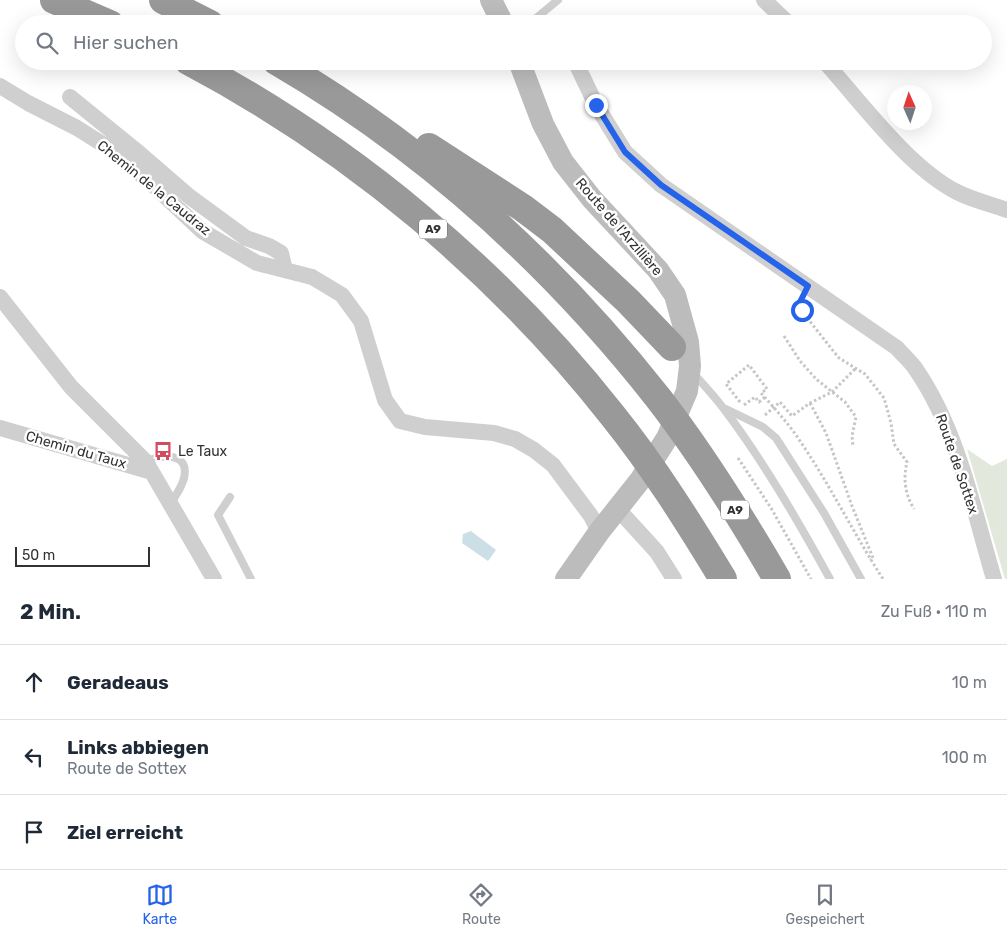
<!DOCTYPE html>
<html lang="de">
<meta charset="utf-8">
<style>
:root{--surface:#fff;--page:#f6f6f7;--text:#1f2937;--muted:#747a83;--line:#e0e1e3;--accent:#2563eb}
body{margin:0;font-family:Rubik,sans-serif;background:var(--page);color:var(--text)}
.compass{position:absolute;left:887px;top:85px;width:45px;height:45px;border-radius:50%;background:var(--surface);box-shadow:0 5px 20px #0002;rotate:357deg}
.scale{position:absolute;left:15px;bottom:12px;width:135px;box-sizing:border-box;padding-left:5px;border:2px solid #323232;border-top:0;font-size:14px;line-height:18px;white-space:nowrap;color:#323232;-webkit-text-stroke:4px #fff;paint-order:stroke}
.stop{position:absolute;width:15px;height:15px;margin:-11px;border:4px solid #2563eb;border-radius:50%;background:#fff}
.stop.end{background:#2563eb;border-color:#fff;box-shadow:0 1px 5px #0008}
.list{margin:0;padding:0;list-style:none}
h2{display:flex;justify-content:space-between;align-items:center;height:65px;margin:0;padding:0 20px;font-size:21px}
h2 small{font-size:16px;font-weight:400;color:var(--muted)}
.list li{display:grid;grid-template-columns:32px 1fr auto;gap:15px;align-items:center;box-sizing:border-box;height:75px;padding:0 20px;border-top:1px solid var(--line)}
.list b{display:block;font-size:19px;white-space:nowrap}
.list p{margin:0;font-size:16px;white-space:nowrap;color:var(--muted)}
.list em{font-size:16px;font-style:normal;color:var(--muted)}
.icon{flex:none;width:28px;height:28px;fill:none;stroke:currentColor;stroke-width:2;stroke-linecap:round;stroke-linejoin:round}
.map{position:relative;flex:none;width:1007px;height:579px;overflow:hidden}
.search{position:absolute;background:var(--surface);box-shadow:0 5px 20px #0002;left:15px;right:15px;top:15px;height:55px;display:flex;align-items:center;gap:12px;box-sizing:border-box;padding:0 18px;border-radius:28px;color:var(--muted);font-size:19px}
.sheet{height:290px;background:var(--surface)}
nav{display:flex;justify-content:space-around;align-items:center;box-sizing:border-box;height:70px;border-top:1px solid var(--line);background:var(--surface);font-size:14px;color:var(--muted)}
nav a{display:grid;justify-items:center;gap:2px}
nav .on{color:var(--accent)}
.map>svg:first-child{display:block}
.green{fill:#e3e8dd}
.water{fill:#ccdfe6}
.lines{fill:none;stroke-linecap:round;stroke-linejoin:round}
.path{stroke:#c6c6c6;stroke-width:3;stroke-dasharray:2.5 2.5;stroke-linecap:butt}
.lane{stroke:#cfcfcf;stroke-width:8}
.street{stroke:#cfcfcf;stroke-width:16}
.secondary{stroke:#bcbcbc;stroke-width:22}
.highway{stroke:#999;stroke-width:28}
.route{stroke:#2563eb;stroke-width:6}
.labels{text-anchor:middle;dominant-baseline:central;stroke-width:5;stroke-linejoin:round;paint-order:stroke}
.shield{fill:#fff;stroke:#707070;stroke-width:1}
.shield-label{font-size:12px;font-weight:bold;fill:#323232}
.street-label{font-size:14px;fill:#323232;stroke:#fff}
.poi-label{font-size:14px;fill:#323232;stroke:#fff;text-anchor:start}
</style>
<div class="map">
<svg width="1007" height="579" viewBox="0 0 1007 579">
<rect width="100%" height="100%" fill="#fff"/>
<path class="green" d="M967,449L992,466L1007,459V579H1005Z"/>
<path class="water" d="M471,531L496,550L488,561L462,543L463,534Z"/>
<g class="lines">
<path class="path" d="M801,300L800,305L801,310L834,352L839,358L865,374L884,398L891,423L894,444L907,462C903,479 905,494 914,509
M784,336L800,361L816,379L845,402L856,417L852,436L853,447
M740,402L726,384L749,365L767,389L761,393C775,409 789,424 800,441C830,485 854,534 883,579
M810,403L826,433L852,506L873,558L870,560
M744,405L755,397L759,402L765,397
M765,415L780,402L792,416L810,403L832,392L856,368
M738,458L771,508L811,579"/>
<path class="lane" d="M529,24L558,0
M694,374C704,385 715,397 724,409C764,462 798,521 830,579
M726,409L763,427L776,438L824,513L861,579
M146,462C162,454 190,452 184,478C182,487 176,495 171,503
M230,497L218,515L251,579"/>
<path class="street" d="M764,0L789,24
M575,61L596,105L625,152L661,185L897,348C903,355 910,361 915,368C958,430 973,508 994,579
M824,61C861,102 908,167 957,192C972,200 991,204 1007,210
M0,86L28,103L77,128L104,145L149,181L202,231L257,263L312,277L342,295L361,321L385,400L400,421L425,427L494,433L515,439L534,450L553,465L591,516L599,532
M70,97L139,153L190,197L246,238L269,246L281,253L285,270
M0,297L71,387L146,462L214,579
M0,428L152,472
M617,508L657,552L674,579"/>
<path class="secondary" d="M491,0L503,24
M519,61L543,124L563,162L592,199L658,270L675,295L688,342L690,366L687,391L667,438L641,479L599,532L566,579"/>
<path class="highway" d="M54,0L110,24
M163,0L210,24
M188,61C352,148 498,270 613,416C654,467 689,523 723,579
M276,61C425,148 553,264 659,399C703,456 741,517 777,579
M429,147L523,208L552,230L628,301L672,347"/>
</g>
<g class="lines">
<path class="route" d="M596,105L625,152L661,185L808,286L800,302L802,310"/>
</g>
<defs>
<g id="bus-bare" transform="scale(1.5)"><path d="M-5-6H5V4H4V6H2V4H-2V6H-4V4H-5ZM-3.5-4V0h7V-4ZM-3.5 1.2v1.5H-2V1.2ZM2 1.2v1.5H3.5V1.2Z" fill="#d34b61" stroke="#fff" stroke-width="2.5" paint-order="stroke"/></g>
</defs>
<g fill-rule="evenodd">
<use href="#bus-bare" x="163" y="451"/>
</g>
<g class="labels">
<g class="shield">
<rect x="419" y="219.5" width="28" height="19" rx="4"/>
<rect x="721" y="500.5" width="28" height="19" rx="4"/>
</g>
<g class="shield-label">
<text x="433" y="229">A9</text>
<text x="735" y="510">A9</text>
</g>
<g class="street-label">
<text transform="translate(154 188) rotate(39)">Chemin de la Caudraz</text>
<text transform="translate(619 227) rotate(49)">Route de l'Arzillière</text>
<text transform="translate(76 450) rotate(16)">Chemin du Taux</text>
<text transform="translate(957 464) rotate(71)">Route de Sottex</text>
</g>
<g class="poi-label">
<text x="178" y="451">Le Taux</text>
</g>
</g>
</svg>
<svg class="compass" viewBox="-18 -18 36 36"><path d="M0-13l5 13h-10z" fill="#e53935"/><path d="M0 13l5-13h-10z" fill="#747a83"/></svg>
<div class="scale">50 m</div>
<div class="stop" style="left:802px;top:310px"></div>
<div class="stop end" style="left:596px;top:105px"></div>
<div class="search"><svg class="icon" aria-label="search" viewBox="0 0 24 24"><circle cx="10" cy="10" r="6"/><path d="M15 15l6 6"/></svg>Hier suchen</div>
</div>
<section class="sheet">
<h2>2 Min.<small>Zu Fuß · 110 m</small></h2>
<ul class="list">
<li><svg class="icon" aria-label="ahead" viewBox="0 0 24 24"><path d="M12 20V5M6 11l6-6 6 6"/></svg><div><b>Geradeaus</b></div><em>10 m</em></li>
<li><svg class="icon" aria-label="left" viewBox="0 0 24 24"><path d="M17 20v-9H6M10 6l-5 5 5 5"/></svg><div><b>Links abbiegen</b><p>Route de Sottex</p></div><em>100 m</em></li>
<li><svg class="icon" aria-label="arrive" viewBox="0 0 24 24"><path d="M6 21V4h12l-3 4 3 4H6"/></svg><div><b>Ziel erreicht</b></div></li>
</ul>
</section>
<nav>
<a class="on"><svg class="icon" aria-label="map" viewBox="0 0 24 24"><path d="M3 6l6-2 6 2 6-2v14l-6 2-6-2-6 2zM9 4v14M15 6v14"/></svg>Karte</a>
<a><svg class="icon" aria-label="directions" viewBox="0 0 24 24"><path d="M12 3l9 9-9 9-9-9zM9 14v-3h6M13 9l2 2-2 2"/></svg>Route</a>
<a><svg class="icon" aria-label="saved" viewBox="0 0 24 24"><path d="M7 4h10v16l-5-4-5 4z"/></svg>Gespeichert</a>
</nav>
